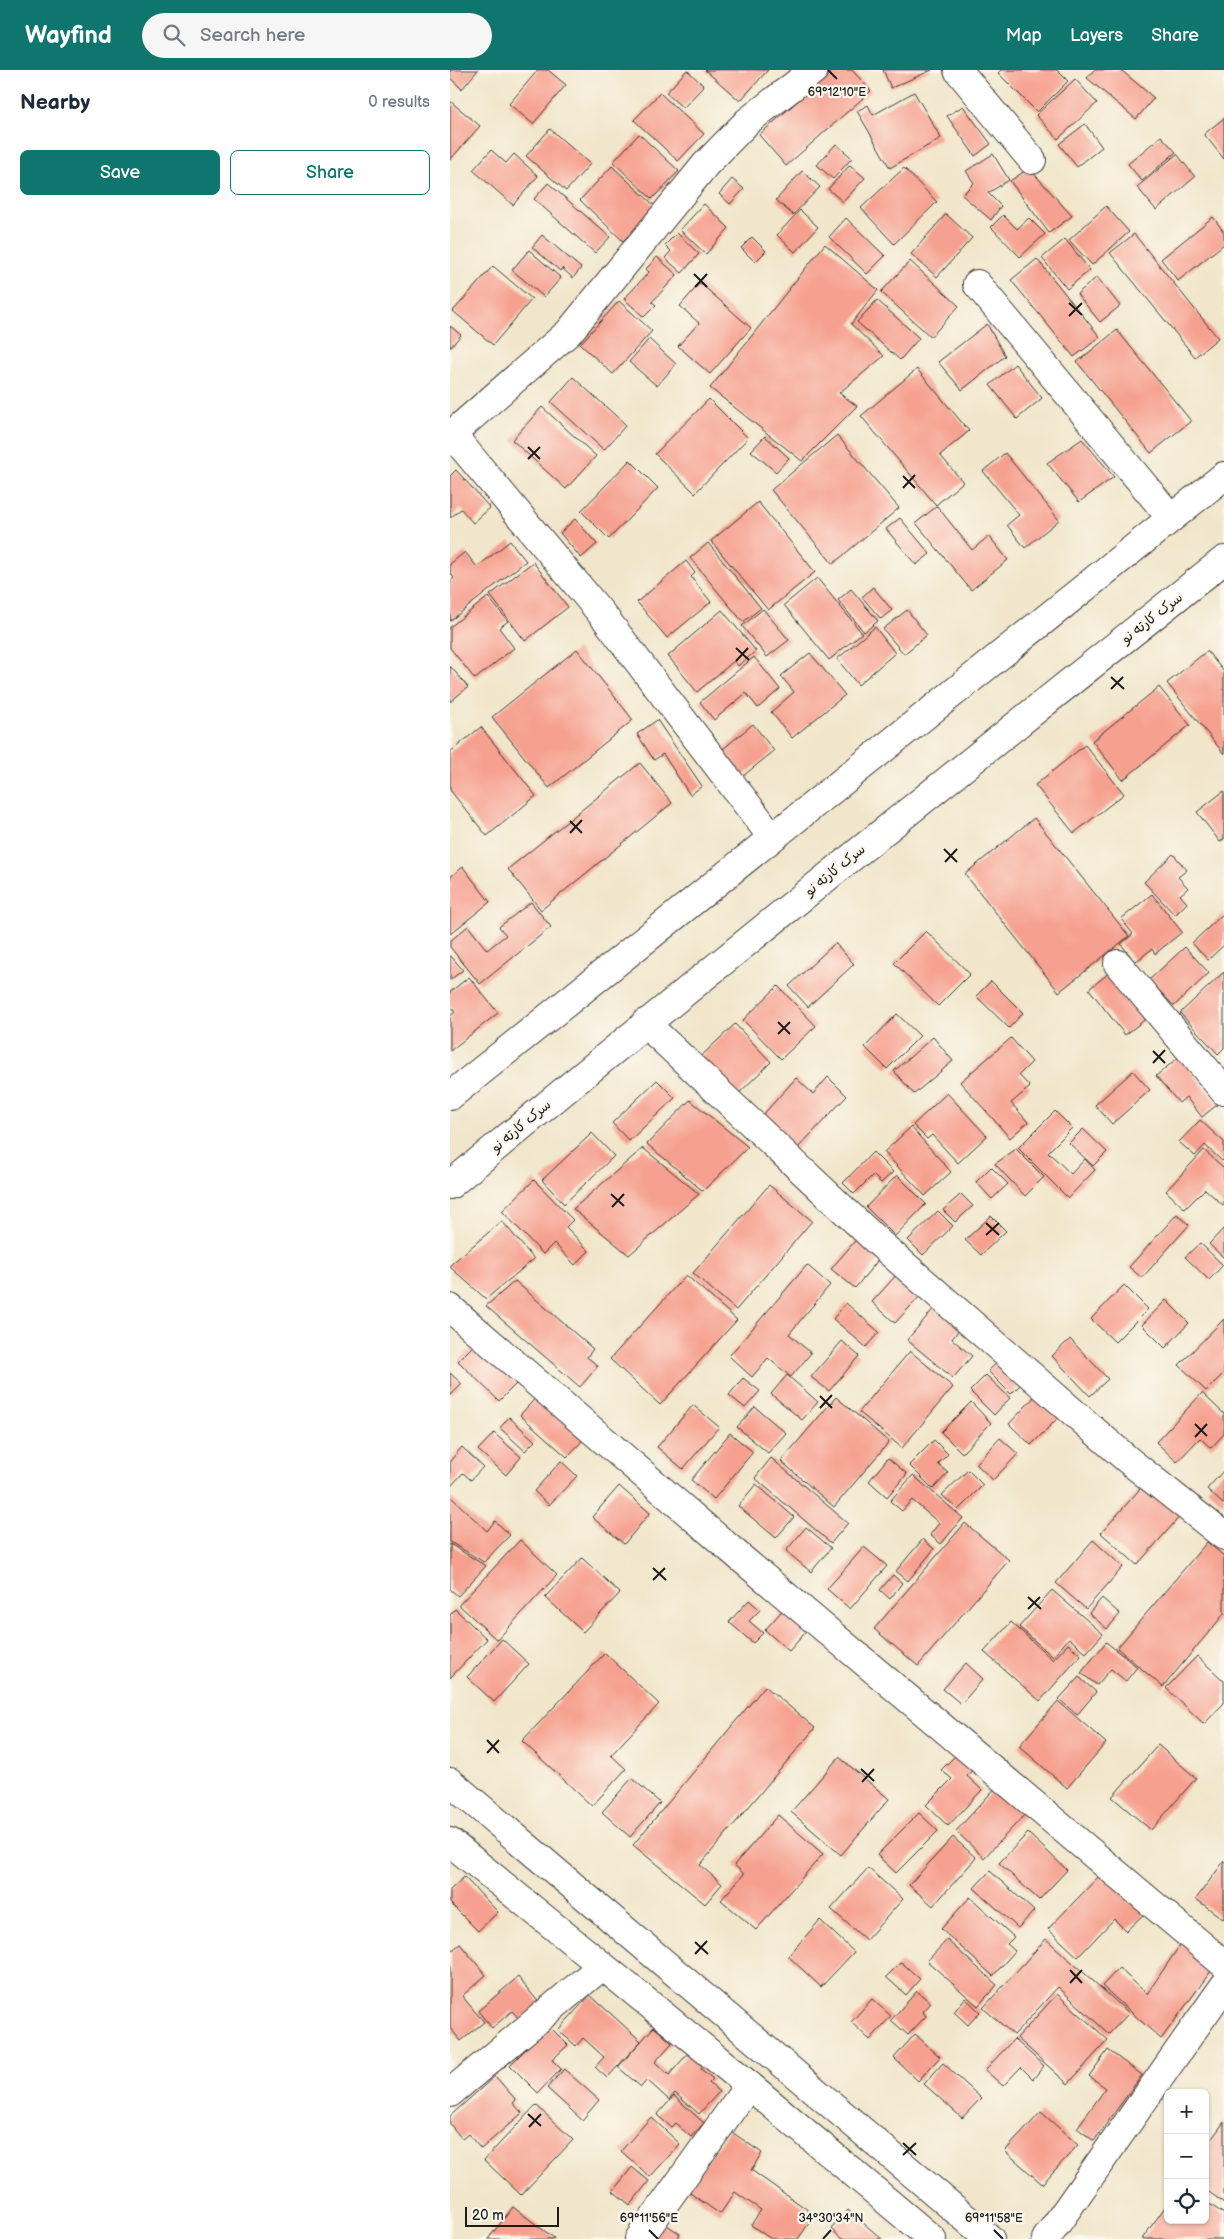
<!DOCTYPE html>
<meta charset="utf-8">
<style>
:root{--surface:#fff;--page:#f6f6f7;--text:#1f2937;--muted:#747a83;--line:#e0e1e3;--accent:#0f766e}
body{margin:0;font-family:"Balsamiq Sans","Playpen Sans Arabic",sans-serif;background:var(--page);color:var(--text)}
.controls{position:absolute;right:15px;bottom:15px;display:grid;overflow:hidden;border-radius:8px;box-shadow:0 1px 4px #0004}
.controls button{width:45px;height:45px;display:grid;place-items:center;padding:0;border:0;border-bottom:1px solid var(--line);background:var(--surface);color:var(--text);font:25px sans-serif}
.scale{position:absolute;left:15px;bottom:12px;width:94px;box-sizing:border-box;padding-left:5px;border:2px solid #1c1c1c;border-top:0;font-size:14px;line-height:18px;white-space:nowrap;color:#1c1c1c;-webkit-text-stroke:4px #fbf7ec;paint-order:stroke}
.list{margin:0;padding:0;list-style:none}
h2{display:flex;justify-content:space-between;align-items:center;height:65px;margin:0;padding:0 20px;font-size:21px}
h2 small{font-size:16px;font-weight:400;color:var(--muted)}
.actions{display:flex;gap:10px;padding:15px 20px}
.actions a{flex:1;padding:11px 0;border:1px solid var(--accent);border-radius:8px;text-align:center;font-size:18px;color:var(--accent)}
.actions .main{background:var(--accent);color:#fff}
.icon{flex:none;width:28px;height:28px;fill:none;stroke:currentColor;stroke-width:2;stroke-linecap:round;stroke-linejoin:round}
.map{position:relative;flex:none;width:774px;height:2169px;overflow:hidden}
header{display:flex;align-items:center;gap:30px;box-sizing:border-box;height:70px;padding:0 25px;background:var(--accent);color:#fff}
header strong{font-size:24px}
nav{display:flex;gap:28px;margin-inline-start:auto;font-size:18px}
.search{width:350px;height:45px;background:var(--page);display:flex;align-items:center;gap:12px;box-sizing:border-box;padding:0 18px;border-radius:28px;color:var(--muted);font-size:19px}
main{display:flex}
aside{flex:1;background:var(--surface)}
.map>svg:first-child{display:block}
.building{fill:#f6a190}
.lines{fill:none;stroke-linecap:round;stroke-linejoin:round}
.minor-casing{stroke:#3c3a36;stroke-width:30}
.major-casing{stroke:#3c3a36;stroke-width:30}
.highway-casing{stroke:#3c3a36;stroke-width:30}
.minor{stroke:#fff;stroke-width:28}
.major{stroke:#fff;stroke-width:28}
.highway{stroke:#fff;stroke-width:28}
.ticks{fill:none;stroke:#1c1c1c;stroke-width:2}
.labels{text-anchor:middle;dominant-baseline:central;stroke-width:4.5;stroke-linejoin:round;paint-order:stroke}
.street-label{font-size:14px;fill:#1c1c1c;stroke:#fbf7ec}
.ticks-label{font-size:12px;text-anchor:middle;fill:#1c1c1c;stroke:#fbf7ec;stroke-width:4.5;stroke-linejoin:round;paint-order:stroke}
</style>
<header>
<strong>Wayfind</strong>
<div class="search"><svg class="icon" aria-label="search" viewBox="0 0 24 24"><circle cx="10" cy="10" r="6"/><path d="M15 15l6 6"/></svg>Search here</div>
<nav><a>Map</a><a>Layers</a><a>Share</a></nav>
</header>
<main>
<aside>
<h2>Nearby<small>0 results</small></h2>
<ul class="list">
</ul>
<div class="actions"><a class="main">Save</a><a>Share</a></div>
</aside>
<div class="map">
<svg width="774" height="2169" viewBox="0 0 774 2169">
<rect width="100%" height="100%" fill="#fbf7ec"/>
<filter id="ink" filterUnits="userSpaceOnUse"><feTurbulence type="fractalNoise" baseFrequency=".02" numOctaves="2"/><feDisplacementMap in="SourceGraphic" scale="10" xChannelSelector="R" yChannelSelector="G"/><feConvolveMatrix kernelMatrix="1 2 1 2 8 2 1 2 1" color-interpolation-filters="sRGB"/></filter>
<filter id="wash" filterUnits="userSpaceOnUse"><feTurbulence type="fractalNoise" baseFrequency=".0096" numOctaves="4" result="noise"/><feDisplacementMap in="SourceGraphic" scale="20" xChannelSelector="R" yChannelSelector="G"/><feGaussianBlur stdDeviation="1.12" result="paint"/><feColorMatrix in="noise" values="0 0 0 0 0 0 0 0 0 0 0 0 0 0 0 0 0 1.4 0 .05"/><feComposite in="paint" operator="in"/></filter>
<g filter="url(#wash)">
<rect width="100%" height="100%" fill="#f1e6cb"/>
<g id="blocks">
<path class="building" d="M0,0H28L12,19L0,8Z
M88,0H98L116,15L83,54L59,34Z
M237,0L254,16L233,38L216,23Z
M255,0H318L290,31Z
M383,0H402L421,21L336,96L309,65Z
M433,0H482L441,18Z
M551,0H607L618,11L587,42L548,3Z
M644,0H671L704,28L686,49L637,8Z
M625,9L647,33L608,69L586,45Z
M464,22L491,68L440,98L407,41L418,35L423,45Z
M210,23L254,64L228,91L184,50Z
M0,31L30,56L0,90Z
M513,36L541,74L525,86L497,46Z
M774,48V89L754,64Z
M635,54L652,77L627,97L609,74Z
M100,59L140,94L116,121L76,86Z
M189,64L229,101L202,129L163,92Z
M711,66L726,82L692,111L678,94Z
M386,74L402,88L383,109L367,95Z
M41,80L56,93L64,84L88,106L63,135L23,100Z
M543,84L559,110L538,123L551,136L541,150L512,125L524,113L516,101Z
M727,84L745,107L706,140L687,117Z
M400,95L415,108L393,132L378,119Z
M162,96L206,137L173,171L130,130Z
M454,98L487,132L444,174L411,138Z
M579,98L622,146L599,163L560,111Z
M352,101L370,117L343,145L326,130Z
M282,109L294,119L280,134L269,124Z
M98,113L160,167L145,183L84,129Z
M254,134L279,158L256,184L230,160Z
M656,136L679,162L642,195L619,170Z
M350,140L368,157L345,182L327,165Z
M496,144L522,168L487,207L461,184Z
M553,145L567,159L579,148L595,164L570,187L541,157Z
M763,147L774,162V174L728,211L711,189Z
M396,148L435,186L417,204L379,167Z
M227,163L249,184L232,203L215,188L221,181L215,175Z
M684,164L768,268L745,287L660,183Z
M92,165L131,198L123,208L112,198L110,201L82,177Z
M302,167L316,181L305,192L291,178Z
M615,169L640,200L617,219L592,188Z
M375,174L428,220L401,254L434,286L389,323L407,336L352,391L260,318Z
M79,180L111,208L94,227L62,200Z
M207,187L227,205L202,232L206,235L194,247L174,229L199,202L196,199Z
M587,189L650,267L624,287L561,210Z
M460,191L509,236L481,267L431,222Z
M43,196L82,229L43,275L3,241Z
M647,207L670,236L650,252L627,224Z
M250,213L301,258L260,304L228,276L249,253L230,236Z
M427,230L469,268L450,290L407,252Z
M169,231L202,261L163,304L130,274Z
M537,254L555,286L512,320L488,292Z
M0,256L11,265L0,278Z
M667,260L741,351L701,383L627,292Z
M199,269L226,294L207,316L179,292Z
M565,294L592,328L567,349L540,315Z
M467,299L519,361L490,385L513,412L486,435L411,346Z
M123,307L176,355L154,380L101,332Z
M259,329L298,368L245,423L205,384Z
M92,337L146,386L116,419L62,370Z
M387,365L449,438L383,494L321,420Z
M315,366L339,388L326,402L301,381Z
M632,369L664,407L629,432L597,393Z
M555,383L609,450L575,478L557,455L569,445L533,401Z
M180,390L208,418L159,469L131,441Z
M6,400L40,438L23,453L11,439L0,448V406Z
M308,432L365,502L318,540L261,471Z
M487,436L522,480L539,466L558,490L521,520L466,453Z
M450,448L480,484L466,495L436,459Z
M125,449L147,474L131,488L110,463Z
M60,471L76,491L0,551V511L4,508L0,502V494L15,482L27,497Z
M258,473L311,538L293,552L240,488Z
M236,491L245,503L241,507L261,532L217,568L187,532Z
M83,492L118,537L75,571L40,525Z
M367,508L412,563L379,590L334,535Z
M423,517L442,540L431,549L412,527Z
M401,519L428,551L414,562L388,530Z
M38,527L58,551L49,558L64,578L25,609L0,578V557Z
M313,539L339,570L317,587L292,556Z
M272,540L306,581L288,596L284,591L247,622L218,586Z
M457,540L477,565L454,584L433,559Z
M425,557L445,583L408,615L387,589Z
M127,579L183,650L99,718L42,647Z
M757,581L774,602V684L717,613Z
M360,583L395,625L342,668L321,642L344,622L331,606Z
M304,587L330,619L308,638L296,623L264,650L250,632Z
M0,596L18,617L0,632Z
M709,617L740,655L673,710L642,671Z
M207,650L252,716L240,725L213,684L204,690L187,664Z
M303,654L324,681L288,710L267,684Z
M31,657L86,726L37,766L0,720V682Z
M635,675L674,724L624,763L585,715Z
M190,693L222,733L91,840L58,799Z
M774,721V769L770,772L747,742Z
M584,748L679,866L609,922L515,804Z
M723,784L737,800L728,807L738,818L730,825L737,833L725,845L694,812Z
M13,797L40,832L0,864V807Z
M702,824L732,862L705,884L702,879L685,892L671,874L683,864L671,849Z
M81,832L101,857L30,914L0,877V871L18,856L37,880L56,865L49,857Z
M774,843V875L758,890L742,873Z
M476,861L520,904L488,936L444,893Z
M385,873L404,894L358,937L339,916Z
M735,877L759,903L724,936L699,910Z
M0,885L13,900L0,910Z
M664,899L701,945L675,965L639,919Z
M774,902V978L768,984L730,943Z
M19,907L48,943L0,981V946L5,942L0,936V922Z
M541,911L573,943L559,958L526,926Z
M328,916L366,956L331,989L293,950Z
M447,944L470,966L437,999L415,977Z
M285,954L321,992L284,1028L248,989Z
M483,967L503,991L464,1024L444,1001Z
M561,968L582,992L569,1005L580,1017L561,1033L578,1052L560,1068L510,1012Z
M729,987L768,1034L752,1047L736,1027L729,1033L706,1006Z
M683,1001L700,1020L662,1054L645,1035Z
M378,1007L397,1026L345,1081L310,1048L346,1008L363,1024Z
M207,1010L225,1028L179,1071L162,1053Z
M497,1023L537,1066L508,1093L482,1065L477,1069L463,1055Z
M240,1030L298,1077L253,1121L197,1074Z
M605,1041L622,1058L598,1082L621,1104L635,1089L645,1100L618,1128L568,1078Z
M750,1050L774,1072V1089L772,1091L755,1075L745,1086L729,1072Z
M461,1057L501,1102L475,1126L434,1082Z
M633,1059L657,1082L643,1096L619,1073Z
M142,1063L164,1086L114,1134L92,1110Z
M193,1078L249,1124L179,1185L123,1139Z
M566,1079L594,1107L575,1126L545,1094Z
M754,1080L774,1098V1136L755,1119L735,1139L716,1121Z
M423,1082L443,1102L431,1113L423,1105L404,1124L393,1113Z
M541,1097L558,1114L542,1129L526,1112Z
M447,1105L476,1134L445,1166L416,1137Z
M84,1110L123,1150L116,1157L139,1181L125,1195L104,1173L93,1184L52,1141Z
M319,1115L362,1151L286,1240L243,1203Z
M511,1124L523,1136L505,1152L493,1140Z
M488,1141L503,1156L473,1185L458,1170Z
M727,1144L739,1155L692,1208L679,1197Z
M541,1146L556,1161L531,1185L515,1170Z
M52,1151L84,1189L36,1229L0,1197V1195Z
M774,1158V1188L759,1174Z
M411,1164L434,1183L405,1218L381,1199Z
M750,1173L773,1195L759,1210L735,1187Z
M357,1195L380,1215L339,1264L361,1283L341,1307L318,1288L302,1307L279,1286Z
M449,1202L473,1223L445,1253L422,1232Z
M236,1205L287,1250L210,1335L160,1289Z
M65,1211L143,1279L137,1287L148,1296L130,1317L36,1236Z
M674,1215L698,1239L665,1272L641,1249Z
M716,1230L739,1253L715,1278L692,1255Z
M490,1231L515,1252L502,1269L522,1286L503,1308L457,1270Z
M396,1233L429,1262L416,1277L383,1249Z
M774,1249V1303L756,1321L729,1295Z
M620,1269L658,1309L640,1326L602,1286Z
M392,1271L409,1286L379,1321L361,1307Z
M25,1274L66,1314L49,1331L8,1291Z
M460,1281L503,1317L452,1378L409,1342Z
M549,1291L572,1313L561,1324L538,1301Z
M0,1303L12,1314L0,1326Z
M337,1305L368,1332L352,1350L321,1324Z
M536,1305L560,1328L544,1345L520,1321Z
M293,1308L310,1321L295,1338L279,1325Z
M591,1320L614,1342L581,1375L559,1354Z
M752,1323L774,1344V1364L761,1378L750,1368L727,1392L706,1372Z
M89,1324L136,1367L117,1387L70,1345Z
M386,1327L439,1372L384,1437L331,1391Z
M521,1332L541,1353L512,1383L491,1362Z
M243,1335L269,1357L233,1399L207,1377Z
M305,1337L336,1363L318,1383L287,1357Z
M59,1347L85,1371L75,1381L50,1358Z
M44,1363L71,1387L56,1405L28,1380Z
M280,1363L303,1382L264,1429L241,1410Z
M550,1368L568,1384L543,1410L526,1394Z
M484,1370L498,1384L488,1394L498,1403L483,1419L459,1395Z
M12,1377L33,1397L21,1410L13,1403L0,1417V1391Z
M321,1388L398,1453L381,1473L305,1408Z
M438,1388L457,1404L437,1427L419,1411Z
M111,1391L127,1406L99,1435L84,1421Z
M518,1400L533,1415L508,1440L492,1425Z
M774,1400V1433L773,1434L757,1419Z
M463,1405L513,1448L491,1474L480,1465L489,1453L462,1430L452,1441L440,1431Z
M697,1411L733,1443L687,1495L651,1463Z
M306,1414L344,1447L326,1468L288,1436Z
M169,1416L200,1443L174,1474L142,1447Z
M0,1426L37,1461L45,1451L60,1465L34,1492L0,1472Z
M515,1453L559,1490L468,1596L424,1559Z
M356,1457L381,1478L361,1502L336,1481Z
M473,1469L484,1479L458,1511L446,1501Z
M70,1470L107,1505L47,1570L9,1535Z
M643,1470L673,1497L636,1539L606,1513Z
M757,1472L774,1486V1544L713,1617L667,1578Z
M0,1474L36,1496L8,1526L0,1519Z
M414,1477L437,1496L400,1539L377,1519Z
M132,1488L170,1523L133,1562L95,1527Z
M443,1505L452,1513L440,1529L430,1520Z
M602,1520L653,1564L636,1583L619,1568L603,1587L569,1557Z
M652,1528L670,1544L657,1559L639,1543Z
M299,1530L310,1540L299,1551L313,1563L303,1573L279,1552Z
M338,1534L362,1555L339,1581L315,1560Z
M5,1539L37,1569L0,1608V1545Z
M561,1552L603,1590L618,1574L631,1585L590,1631L534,1582Z
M52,1569L79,1594L44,1632L17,1607Z
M656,1572L687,1597L676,1611L661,1599L647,1615L631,1603Z
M155,1583L209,1634L161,1685L176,1699L142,1736L72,1671Z
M747,1586L774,1611V1633L754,1654L716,1618Z
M516,1593L533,1609L511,1634L493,1619Z
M629,1607L646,1622L627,1645L609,1629Z
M315,1616L365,1658L250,1795L272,1814L255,1834L183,1775Z
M608,1631L656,1673L617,1718L569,1676Z
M708,1675L746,1708L701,1760L662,1727Z
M510,1681L526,1696L517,1706L532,1720L498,1756L476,1735L502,1709L491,1700Z
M389,1687L439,1729L391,1785L341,1742Z
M182,1708L210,1733L180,1767L152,1742Z
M550,1713L579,1740L534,1788L506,1761Z
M469,1743L488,1761L446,1803L427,1785Z
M328,1745L373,1784L306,1860L271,1830L294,1804L284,1795Z
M578,1763L617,1800L589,1830L549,1793Z
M503,1767L526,1788L483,1836L459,1815Z
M774,1791V1848L773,1849L746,1829Z
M418,1798L453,1829L416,1870L381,1839Z
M540,1801L584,1841L568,1858L524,1818Z
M653,1802L696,1842L676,1861L664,1849L628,1887L598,1859Z
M14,1807L48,1842L28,1861L0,1833V1820Z
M520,1827L564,1867L557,1874L565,1881L543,1906L491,1859Z
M370,1850L404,1882L371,1917L338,1886Z
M596,1869L679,1943L659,1964L608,1917L564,1965L533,1938Z
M734,1869L764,1897L711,1969L652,1916L669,1898L697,1924Z
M497,1870L547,1915L528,1936L477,1891Z
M10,1874L36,1905L12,1926L34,1952L11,1971L0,1958V1882Z
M451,1892L470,1909L456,1925L436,1907Z
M68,1907L90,1934L70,1950L62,1941L42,1958L28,1941Z
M467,1921L481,1933L473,1942L476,1946L458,1965L441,1950Z
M607,1924L658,1970L618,2014L567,1968Z
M140,1925L191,1971L157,2008L145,1997L154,1987L133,1968L126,1976L108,1960Z
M515,1928L530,1942L518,1955L504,1942Z
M422,1929L441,1946L420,1970L401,1952Z
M99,1956L118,1975L102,1990L111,1999L88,2023L60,1995Z
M204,1957L222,1973L205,1992L219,2005L239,1982L254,1994L251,1999L263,2009L259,2013L269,2022L249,2044L225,2023L219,2030L197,2010L191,2017L168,1997Z
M465,1964L490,1987L468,2011L444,1988Z
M564,1969L594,1996L583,2009L571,1997L553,2016L535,2000Z
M658,1980L692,2005L644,2071L627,2058L656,2018L639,2006Z
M493,1993L531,2028L512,2048L474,2014Z
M114,1999L149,2030L132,2050L97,2018Z
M45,2006L66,2030L63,2033L72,2043L31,2079L18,2064L12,2069L0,2054V2046Z
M224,2026L254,2053L241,2067L225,2053L221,2057L207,2045Z
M86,2035L123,2070L71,2125L34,2090Z
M591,2042L628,2075L592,2114L555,2081Z
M201,2047L230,2074L200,2107L171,2081Z
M774,2052V2133L755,2119V2078Z
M279,2060L312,2083L301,2100L365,2145L348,2169H321L301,2155L311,2140L285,2122L270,2144L237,2121Z
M182,2097L199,2111L180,2135L163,2121Z
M755,2131L774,2144V2169H692L718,2133V2150H755Z
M63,2137L104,2168L103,2169H38Z
M398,2140L432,2169H392L381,2159Z
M213,2152L230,2164L227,2169H202Z"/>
</g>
</g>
<g filter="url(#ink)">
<use href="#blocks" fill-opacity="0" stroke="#3c3a36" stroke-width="1"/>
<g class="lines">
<g class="minor-casing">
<path id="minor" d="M508,0L582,90
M527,214L721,448
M0,362L155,548L322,767
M2,364L119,262L256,94L298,51L364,0
M668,894L774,1021
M195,953L428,1172L678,1390L774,1466
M0,1238L292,1489L774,1894
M0,1712L540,2169
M0,1772L299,2015L482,2169
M0,2023L152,1896
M189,2169L299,2015"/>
</g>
<g class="major-casing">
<path id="major" d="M596,2169L774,1916"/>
</g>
<g class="highway-casing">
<path id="highway" d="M0,1026L774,406
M0,1115C256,903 514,696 774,490"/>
</g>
<use href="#minor" class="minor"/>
<use href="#major" class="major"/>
<use href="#highway" class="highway"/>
</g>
</g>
<path class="ticks" d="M378,0L387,9M244,204L257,217M245,217L257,204M619,233L632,245M619,246L632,233M78,377L90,389M78,389L90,377M453,406L465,418M453,418L465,405M286,578L299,590M286,591L298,578M661,607L674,619M661,619L673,607M120,751L132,763M120,763L132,750M494,779L507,792M495,792L507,779M328,952L340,964M328,964L340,952M703,981L715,993M703,993L715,980M161,1124L174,1136M162,1137L174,1124M536,1153L549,1165M536,1165L549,1153M370,1326L382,1338M370,1338L382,1325M745,1354L757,1366M745,1367L757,1354M203,1498L216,1510M203,1510L215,1498M578,1527L591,1539M578,1539L590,1527M37,1670L49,1683M37,1683L49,1670M411,1699L424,1711M412,1712L424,1699M245,1872L258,1884M245,1884L257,1871M620,1900L632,1913M620,1913L632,1900M78,2044L91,2056M79,2057L91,2044M453,2073L466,2085M453,2085L466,2073M199,2160L208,2169M544,2160L553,2169M373,2169L381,2160"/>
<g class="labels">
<g class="street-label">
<text transform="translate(702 548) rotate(-38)">سرک کارته نو</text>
<text transform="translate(385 800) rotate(-39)">سرک کارته نو</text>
<text transform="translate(71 1056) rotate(-40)">سرک کارته نو</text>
</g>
</g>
<g class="ticks-label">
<text x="387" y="26">69°12'10"E</text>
<text x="381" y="2152">34°30'34"N</text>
<text x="199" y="2152">69°11'56"E</text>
<text x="544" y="2152">69°11'58"E</text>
</g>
</svg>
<div class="controls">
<button>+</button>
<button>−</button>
<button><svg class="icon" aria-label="locate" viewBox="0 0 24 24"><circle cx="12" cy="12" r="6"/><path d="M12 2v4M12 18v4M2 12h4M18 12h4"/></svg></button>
</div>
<div class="scale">20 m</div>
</div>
</main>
